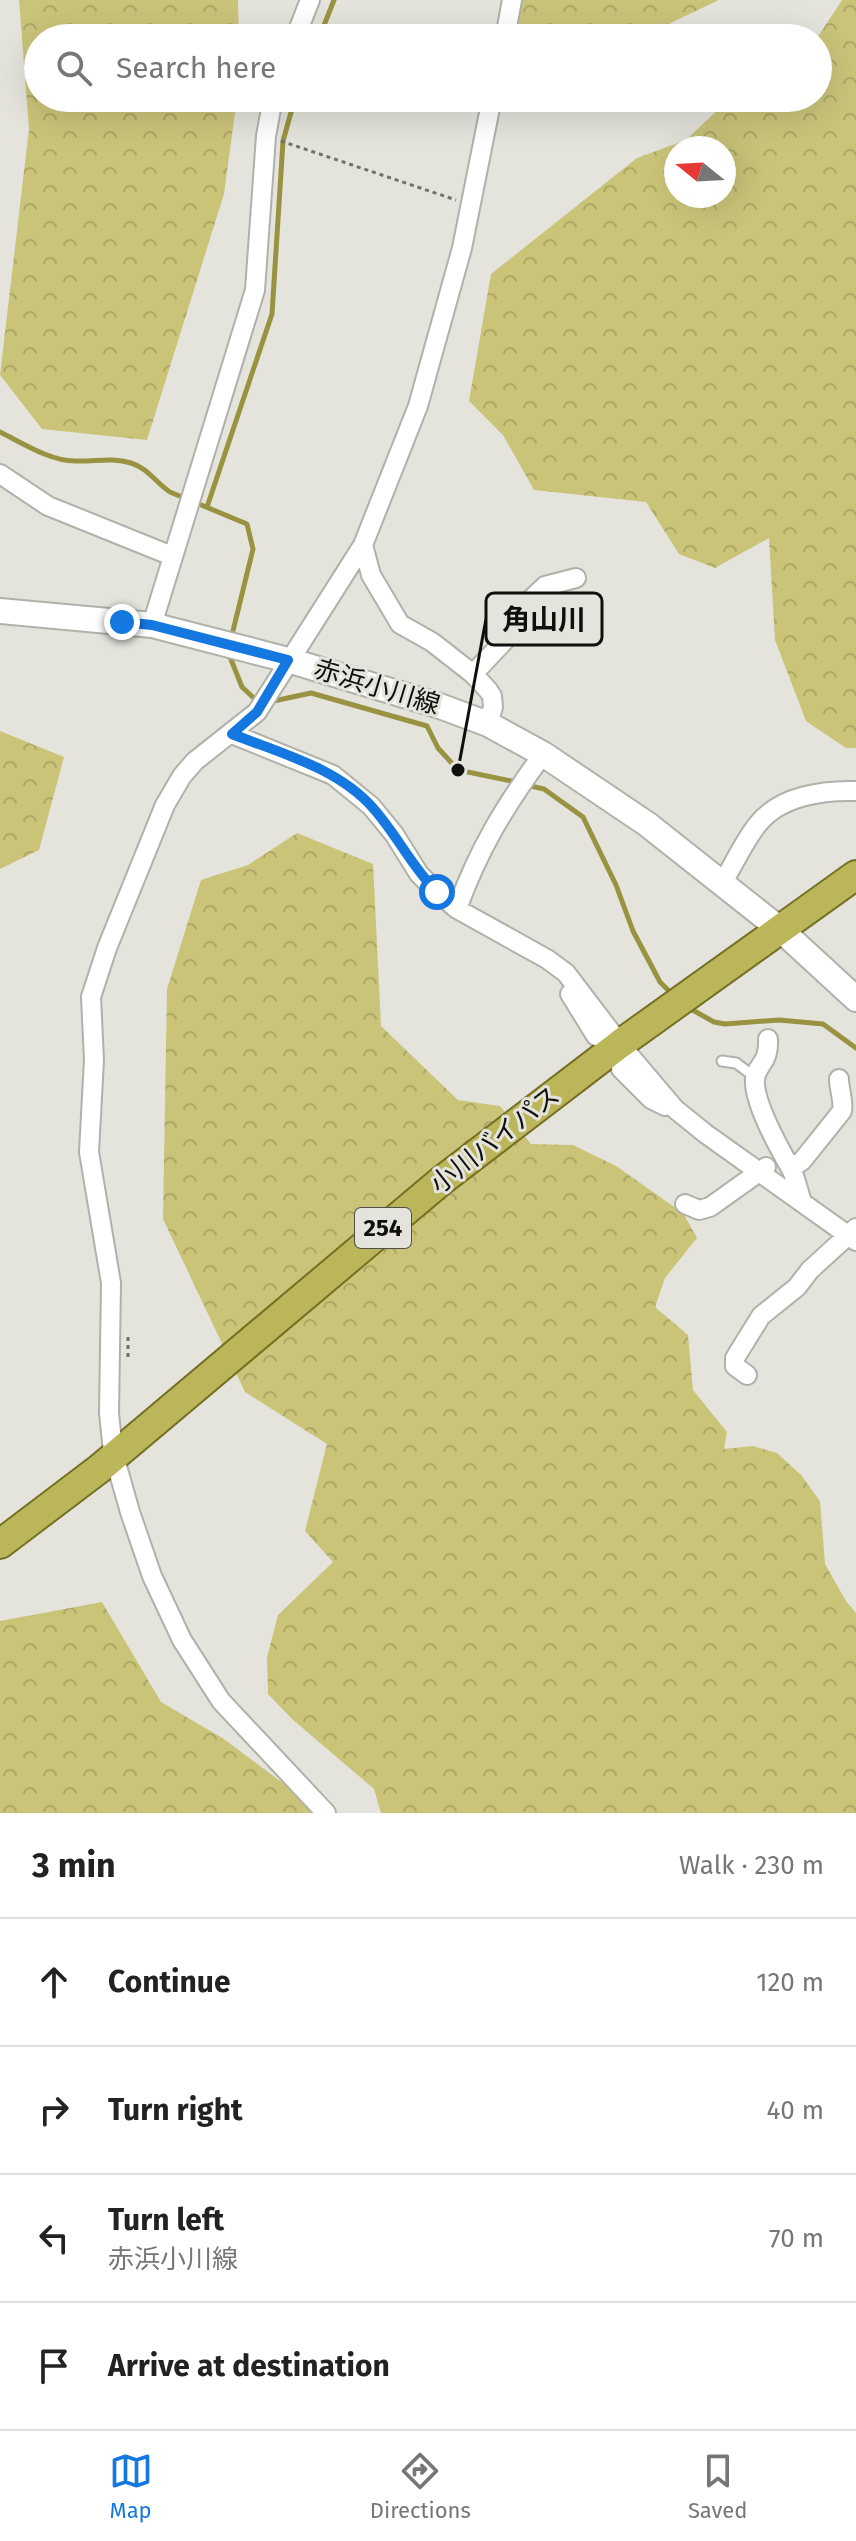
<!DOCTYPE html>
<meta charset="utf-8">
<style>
:root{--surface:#fff;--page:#f6f6f6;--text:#222;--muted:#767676;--line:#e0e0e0;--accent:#1478e0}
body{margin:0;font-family:"Fira Sans","Noto Sans JP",sans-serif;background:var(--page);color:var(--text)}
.compass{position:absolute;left:664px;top:136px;width:72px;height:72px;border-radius:50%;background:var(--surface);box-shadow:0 8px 32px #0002;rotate:288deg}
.stop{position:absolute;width:24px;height:24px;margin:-18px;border:6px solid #1478e0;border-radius:50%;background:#fff}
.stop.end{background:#1478e0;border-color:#fff;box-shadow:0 2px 8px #0008}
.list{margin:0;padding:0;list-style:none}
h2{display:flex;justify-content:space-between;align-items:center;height:104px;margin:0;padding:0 32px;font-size:34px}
h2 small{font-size:26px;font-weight:400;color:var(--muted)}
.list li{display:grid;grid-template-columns:52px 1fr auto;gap:24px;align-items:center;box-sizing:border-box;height:128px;padding:0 32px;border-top:2px solid var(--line)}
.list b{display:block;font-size:30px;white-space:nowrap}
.list p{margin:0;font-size:26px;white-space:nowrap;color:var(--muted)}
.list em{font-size:26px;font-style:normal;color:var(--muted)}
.icon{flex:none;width:44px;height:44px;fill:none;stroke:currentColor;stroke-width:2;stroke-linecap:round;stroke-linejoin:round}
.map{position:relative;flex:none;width:856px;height:1813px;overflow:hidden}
.search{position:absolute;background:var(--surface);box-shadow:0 8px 32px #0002;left:24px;right:24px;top:24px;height:88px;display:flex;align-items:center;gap:20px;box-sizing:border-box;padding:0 28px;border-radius:44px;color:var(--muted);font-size:30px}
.sheet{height:616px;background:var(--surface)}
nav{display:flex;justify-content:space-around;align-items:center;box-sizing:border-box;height:112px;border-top:2px solid var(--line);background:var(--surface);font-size:22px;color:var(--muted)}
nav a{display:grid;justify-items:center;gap:4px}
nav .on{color:var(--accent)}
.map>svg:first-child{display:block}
.forest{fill:url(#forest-crowns);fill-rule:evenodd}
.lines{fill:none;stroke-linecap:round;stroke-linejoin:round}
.stream{stroke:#999341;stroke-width:5}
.service-casing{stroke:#b1b1ab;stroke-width:13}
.minor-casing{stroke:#b1b1ab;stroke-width:22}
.secondary-casing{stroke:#b1b1ab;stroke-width:28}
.trunk-casing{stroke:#756f24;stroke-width:32}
.path{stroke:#71716d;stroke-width:3;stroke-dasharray:4 4;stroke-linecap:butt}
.service{stroke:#fff;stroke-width:9}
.minor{stroke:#fff;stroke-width:18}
.secondary{stroke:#fff;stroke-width:24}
.trunk{stroke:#bcb65a;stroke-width:28}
.route{stroke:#1478e0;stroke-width:10}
.labels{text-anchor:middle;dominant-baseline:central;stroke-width:6;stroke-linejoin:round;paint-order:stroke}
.shield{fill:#e4e4dd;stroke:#4f4f4b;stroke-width:2}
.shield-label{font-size:24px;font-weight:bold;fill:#0f0f0d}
.street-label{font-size:26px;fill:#0f0f0d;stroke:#e4e4dd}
.leader{fill:none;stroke:#0f0f0d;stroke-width:3}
.callout-dot{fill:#0f0f0d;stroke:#e4e4dd;stroke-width:3}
.callout{fill:#e4e4dd;stroke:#0f0f0d;stroke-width:3}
.callout-label{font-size:28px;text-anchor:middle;font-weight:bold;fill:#0f0f0d}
</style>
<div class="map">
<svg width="856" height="1813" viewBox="0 0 856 1813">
<defs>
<pattern id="forest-crowns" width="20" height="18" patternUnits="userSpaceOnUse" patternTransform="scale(2)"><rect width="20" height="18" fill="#cac479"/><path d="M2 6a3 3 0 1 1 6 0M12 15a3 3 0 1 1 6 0" fill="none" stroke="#aca767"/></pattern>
</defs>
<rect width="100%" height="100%" fill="#e4e4dd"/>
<path class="forest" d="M19,0H238L239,38H38V98H237L224,194L147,440L42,429L0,375L29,129Z
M519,0H719L639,38H512Z
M842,0H856V748H846L806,721L775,640L769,538L715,568L679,554L646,502L534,490L503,435L469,401L491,274L637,158L686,140L730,98H818L817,38ZM676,148H724V196H676Z
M0,731L64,757L39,850L0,869Z
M297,833L373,864L381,1026L458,1100L500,1106L531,1144L573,1145L616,1166L683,1213L697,1238L665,1278L655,1307L688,1335L693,1390L727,1432L724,1449L753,1446L777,1453L801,1475L820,1501L825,1564L846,1601L856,1613V1813H381L374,1789L292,1719L268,1694L267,1657L278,1615L333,1562L305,1531L327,1444L245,1392L163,1219L167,989L201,880L248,865Z
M102,1602L161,1702L224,1739L323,1813H0V1621Z"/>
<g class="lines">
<path class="stream" d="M319,38L334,0
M0,432C22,443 50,461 75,461C94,462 112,457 131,463C148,468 156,483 170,492L247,524L253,549L231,639
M207,507L272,314L283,141L295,98
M228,652L242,687L259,703
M269,702L311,693L427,726L438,748L458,770L516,782
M526,785L544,789L583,817L616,885L633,931L660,982L672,994
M689,1008L714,1022L725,1024L779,1020L823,1024L856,1048"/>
<g class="service-casing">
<path id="service" d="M722,1061L736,1063L755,1077"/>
</g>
<g class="minor-casing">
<path id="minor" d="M295,38L310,0
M505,38L512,0
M0,474L48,506L172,556
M152,625L255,290L266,136L273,98
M473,674L507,638L526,604L545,586L576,578
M488,724L493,707L492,696L488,690L473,674L432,642L400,624L371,575L363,545L418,406L462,248L492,98
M232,734L333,775L371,806L394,834L419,874L437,892L457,909L547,959L566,973L620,1044L675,1109L706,1134L856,1241
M722,884C734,864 744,841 758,824C780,796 823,790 856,791
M457,909C479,848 505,806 543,754
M570,994L596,1036
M768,1039C769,1065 757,1063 755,1079C753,1101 779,1148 790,1167C796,1177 798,1191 802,1202
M621,1069L651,1099L665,1106
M791,1168L802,1161L842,1111C844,1100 839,1090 839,1079
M685,1204L699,1210L710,1207L766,1167
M747,1375L735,1366V1358L761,1316L797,1287L810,1270L856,1228
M326,1813L221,1701L182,1640L152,1576L130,1512L113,1452L109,1413L111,1283L89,1152L94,1060L91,997L107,948L165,805L182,776L195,761L257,712L363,545"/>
</g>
<g class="secondary-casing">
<path id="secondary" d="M0,611L152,625L288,660L437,705L488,724L543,754L647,824L781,930L856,999"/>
</g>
<g class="trunk-casing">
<path id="trunk" d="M0,1544L99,1469L441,1181L620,1044L856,875"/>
</g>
<path class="path" d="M281,141L456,200
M128,1357V1333"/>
<use href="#service" class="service"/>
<use href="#minor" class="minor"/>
<use href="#secondary" class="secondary"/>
<use href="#trunk" class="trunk"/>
</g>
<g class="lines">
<path class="route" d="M122,622L152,625L288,660L257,712L232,734C280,753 338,768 373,808C397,835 412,867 437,892"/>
</g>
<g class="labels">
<rect class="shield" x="355" y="1208" width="56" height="40" rx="6"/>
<g class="shield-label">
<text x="383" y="1228">254</text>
</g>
<g class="street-label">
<text transform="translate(377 687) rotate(17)">赤浜小川線</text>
<text transform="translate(495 1140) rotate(-38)">小川バイパス</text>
</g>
</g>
<path class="leader" d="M458 770L486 619"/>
<circle class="callout-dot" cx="458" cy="770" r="8"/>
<rect class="callout" x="486" y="593" width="116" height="52" rx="8"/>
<g class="callout-label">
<text x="544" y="629">角山川</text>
</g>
</svg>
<svg class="compass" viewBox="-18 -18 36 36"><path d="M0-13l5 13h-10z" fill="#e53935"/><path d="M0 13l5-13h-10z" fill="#767676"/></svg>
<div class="stop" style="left:437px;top:892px"></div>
<div class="stop end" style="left:122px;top:622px"></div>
<div class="search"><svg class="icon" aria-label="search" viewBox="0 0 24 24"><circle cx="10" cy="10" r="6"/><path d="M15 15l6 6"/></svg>Search here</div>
</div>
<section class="sheet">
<h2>3 min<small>Walk · 230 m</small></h2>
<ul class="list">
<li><svg class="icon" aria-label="ahead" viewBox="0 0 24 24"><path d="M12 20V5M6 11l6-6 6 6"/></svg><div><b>Continue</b></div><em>120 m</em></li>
<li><svg class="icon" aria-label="right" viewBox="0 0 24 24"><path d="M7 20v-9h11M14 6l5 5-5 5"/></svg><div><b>Turn right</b></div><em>40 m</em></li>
<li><svg class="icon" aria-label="left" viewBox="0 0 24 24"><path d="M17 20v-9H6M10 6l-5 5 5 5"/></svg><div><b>Turn left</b><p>赤浜小川線</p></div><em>70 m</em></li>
<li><svg class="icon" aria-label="arrive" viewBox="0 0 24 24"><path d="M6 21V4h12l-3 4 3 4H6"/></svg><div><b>Arrive at destination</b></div></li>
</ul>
</section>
<nav>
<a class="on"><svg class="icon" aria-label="map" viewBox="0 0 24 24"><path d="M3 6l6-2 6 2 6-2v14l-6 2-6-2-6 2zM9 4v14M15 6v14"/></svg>Map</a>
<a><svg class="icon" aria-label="directions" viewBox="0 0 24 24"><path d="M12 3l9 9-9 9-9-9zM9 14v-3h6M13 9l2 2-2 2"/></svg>Directions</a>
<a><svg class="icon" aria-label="saved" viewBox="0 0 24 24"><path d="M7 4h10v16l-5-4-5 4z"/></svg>Saved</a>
</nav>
